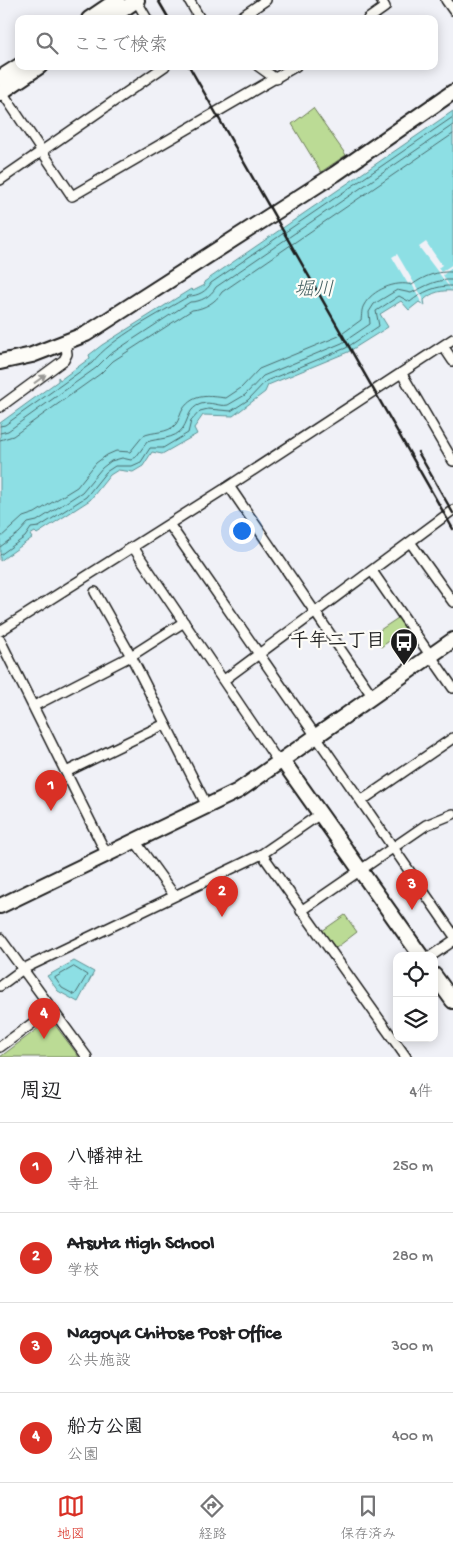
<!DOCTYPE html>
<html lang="ja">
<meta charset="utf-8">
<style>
:root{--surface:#fff;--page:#f6f6f6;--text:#202124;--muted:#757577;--line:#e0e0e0;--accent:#d93025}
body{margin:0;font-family:"Gochi Hand","Klee One",sans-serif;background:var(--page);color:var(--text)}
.controls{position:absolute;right:15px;bottom:15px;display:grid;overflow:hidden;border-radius:10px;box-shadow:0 2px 12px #0003}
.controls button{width:45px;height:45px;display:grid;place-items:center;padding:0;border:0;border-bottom:1px solid var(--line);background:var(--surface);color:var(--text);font:25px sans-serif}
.you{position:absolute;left:241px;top:530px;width:18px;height:18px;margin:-12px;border:4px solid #fff;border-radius:50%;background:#1a73e8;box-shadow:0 0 0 8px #1a73e833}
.badge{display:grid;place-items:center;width:32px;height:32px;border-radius:50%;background:var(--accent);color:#fff;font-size:16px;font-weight:700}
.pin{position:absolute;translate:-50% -41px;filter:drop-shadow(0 1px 2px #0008)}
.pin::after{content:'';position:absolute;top:26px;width:18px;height:15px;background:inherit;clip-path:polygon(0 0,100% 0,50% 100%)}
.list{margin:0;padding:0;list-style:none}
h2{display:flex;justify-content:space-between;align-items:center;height:65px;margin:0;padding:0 20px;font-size:21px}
h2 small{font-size:16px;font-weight:400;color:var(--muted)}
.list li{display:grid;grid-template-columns:32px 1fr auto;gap:15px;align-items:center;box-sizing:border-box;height:90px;padding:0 20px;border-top:1px solid var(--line)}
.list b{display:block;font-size:19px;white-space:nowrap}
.list p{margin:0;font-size:16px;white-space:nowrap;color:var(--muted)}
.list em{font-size:16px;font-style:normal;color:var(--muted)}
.icon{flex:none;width:28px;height:28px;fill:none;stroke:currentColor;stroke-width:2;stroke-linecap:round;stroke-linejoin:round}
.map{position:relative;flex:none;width:453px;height:1057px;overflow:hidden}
.search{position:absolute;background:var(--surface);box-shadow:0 2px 12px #0003;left:15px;right:15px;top:15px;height:55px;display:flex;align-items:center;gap:12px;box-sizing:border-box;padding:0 18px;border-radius:10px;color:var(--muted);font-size:19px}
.sheet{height:425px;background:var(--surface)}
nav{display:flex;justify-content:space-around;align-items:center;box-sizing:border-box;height:70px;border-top:1px solid var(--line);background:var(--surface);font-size:14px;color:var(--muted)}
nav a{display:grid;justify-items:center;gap:2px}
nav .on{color:var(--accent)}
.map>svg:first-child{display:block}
.green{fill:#bbdb95;stroke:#6c7c58}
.water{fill:#8ddfe4;stroke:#609194}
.pier{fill:#f0f1f7}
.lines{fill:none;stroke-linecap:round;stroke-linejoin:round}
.shore{stroke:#496a6c;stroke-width:1}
.street-casing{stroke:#1c1c1c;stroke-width:12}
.secondary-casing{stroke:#1c1c1c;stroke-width:18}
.street{stroke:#fdfcf7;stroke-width:9}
.secondary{stroke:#fdfcf7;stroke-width:14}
.rail{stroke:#1c1c1c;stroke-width:2.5}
.oneway{fill:#989794}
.labels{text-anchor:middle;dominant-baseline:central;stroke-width:4.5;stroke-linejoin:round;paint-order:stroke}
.poi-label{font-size:19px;font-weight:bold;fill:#1c1c1c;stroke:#fdfcf7;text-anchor:end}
.water-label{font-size:20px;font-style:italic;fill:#446062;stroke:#fdfcf7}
</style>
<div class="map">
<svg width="453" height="1057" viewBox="0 0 453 1057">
<rect width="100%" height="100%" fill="#f0f1f7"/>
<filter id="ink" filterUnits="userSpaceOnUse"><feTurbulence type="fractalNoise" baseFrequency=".02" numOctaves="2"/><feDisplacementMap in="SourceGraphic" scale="10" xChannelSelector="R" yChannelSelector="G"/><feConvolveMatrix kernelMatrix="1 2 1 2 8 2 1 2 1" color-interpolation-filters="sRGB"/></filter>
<g filter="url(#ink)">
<path class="green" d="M313,108L346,155L321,172L292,124Z
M398,618L407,628L381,647L371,636Z
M345,915L357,932L336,948L322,931Z
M48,1021H52L79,1057H0Z"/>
<path class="water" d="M453,111V291C442,290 432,292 424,300L425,306L419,302L409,310L401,301L380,314L388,327L348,352L268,385L265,392L233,416L203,415L194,428L197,434L162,454L152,452L143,466L133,472L118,470L110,475L90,500L37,534L35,532L30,535L32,538L0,561V423L58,381V377L60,380L90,358L89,355L102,345L191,289L193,291L205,285L204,282Z
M74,961L94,972L78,1002L58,991L47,976Z"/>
<path class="pier" d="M426,242L442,265L438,268L441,272L453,264V267L443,275L453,292L419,247Z
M397,254L423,298L424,308L411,282L408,284L392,257Z"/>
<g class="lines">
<path class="shore" d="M0,426L5,425L92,363C111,338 161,313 189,296C198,296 207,291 211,283L453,117
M0,433L8,431L96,368L109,355L190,302C201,302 211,296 216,287L453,125
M0,440L13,436L100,374L113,361L192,310C204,309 216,302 222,292L453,134
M0,538L23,517L35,513L77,487L96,463L107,455L116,451L130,452L143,436C153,431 168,434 176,424C179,420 180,414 183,409C194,393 209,396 226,398L241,388L259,369L339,336L361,320C362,315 361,310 364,305C372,290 396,280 412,285C424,276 437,271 453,272
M0,547L19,533L28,523L37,521L82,492L102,468L111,461L122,458L131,460L136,457L147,442C157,438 175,440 183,428C189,419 188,408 201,404C211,401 219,407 228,405L245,395L263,376L342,343L370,324L369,312L374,304L397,290L411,293C426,286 436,279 453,280
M0,555L25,537L31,528L39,527L86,497L106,472L115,466H132L141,462L150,448H163L188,433L191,421L200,411L208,409L231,411L248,400L266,381L346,348L379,326L376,311L399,296L410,302C422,292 437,285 453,286
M74,967L87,975L75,995L62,988L55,978Z"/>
<g class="street-casing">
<path id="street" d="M136,0L147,19
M189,0L200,19
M446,0L453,10
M238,19L266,0
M368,19L385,7L381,0
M258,66L276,79
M2,92L72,196L296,66
M0,180L165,66
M443,346L453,361
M402,374L453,461
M0,407L64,360L67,354L65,340
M229,486L373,697
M169,524L453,934
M410,542L453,602
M133,547L279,763
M372,571L453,688
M95,592L131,656L207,806
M0,631L229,486L453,339
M0,640L107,855
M224,680L453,510
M34,706L131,656L184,622
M66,772L165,724
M361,801L453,738
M135,841L174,895
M262,854L406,1057
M301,911L426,825L453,814
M0,938L87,1057
M431,956L453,941
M0,986L23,969L262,854L320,814
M0,1047L52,1009"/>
</g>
<g class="secondary-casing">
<path id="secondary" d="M89,19L117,0
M109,19L137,0
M0,78L19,66
M0,93L40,66
M0,362L32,355L86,334L335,174L453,92
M282,760L421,956
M0,906L238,791L453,640
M434,975L453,1001"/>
</g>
<use href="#street" class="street"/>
<use href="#secondary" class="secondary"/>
<path class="rail" d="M158,0L169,19
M189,66L453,529
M418,452L453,513"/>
</g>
<defs><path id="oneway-solid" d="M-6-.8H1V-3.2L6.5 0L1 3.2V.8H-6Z" transform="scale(1.25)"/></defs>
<use class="oneway" href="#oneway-solid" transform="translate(40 379) rotate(-36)"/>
</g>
<defs>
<g id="bus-pin" transform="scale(1.4375)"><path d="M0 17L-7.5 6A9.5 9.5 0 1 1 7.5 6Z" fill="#1c1c1c" stroke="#fdfcf7"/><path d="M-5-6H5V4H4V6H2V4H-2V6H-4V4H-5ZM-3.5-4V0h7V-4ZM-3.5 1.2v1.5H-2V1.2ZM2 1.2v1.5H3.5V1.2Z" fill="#fff"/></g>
</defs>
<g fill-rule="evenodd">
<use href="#bus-pin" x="404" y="642"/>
</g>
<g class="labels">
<g class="poi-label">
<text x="385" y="642">千年二丁目</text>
</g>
<g class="water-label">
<text x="314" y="291">堀川</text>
</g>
</g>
</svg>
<div class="controls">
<button><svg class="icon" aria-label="locate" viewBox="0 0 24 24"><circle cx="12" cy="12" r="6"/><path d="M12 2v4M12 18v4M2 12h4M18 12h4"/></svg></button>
<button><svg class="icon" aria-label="layers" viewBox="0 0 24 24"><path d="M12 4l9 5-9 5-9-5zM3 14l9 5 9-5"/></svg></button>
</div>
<div class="you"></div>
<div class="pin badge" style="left:51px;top:811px">1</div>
<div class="pin badge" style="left:222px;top:917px">2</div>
<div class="pin badge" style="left:412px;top:910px">3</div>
<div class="pin badge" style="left:44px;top:1039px">4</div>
<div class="search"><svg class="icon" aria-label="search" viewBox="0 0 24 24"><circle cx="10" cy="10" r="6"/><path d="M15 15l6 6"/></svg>ここで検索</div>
</div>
<section class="sheet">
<h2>周辺<small>4件</small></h2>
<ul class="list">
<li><span class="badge">1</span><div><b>八幡神社</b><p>寺社</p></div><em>250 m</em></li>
<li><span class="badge">2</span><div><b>Atsuta High School</b><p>学校</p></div><em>280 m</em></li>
<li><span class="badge">3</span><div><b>Nagoya Chitose Post Office</b><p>公共施設</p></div><em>300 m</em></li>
<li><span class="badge">4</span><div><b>船方公園</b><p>公園</p></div><em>400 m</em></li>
</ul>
</section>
<nav>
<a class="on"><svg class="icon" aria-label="map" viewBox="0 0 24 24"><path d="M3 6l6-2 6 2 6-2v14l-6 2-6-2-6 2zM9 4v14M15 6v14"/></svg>地図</a>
<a><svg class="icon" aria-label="directions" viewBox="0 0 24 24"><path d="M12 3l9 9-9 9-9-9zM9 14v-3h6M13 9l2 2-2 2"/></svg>経路</a>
<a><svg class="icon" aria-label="saved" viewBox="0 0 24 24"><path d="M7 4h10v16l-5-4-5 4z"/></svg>保存済み</a>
</nav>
